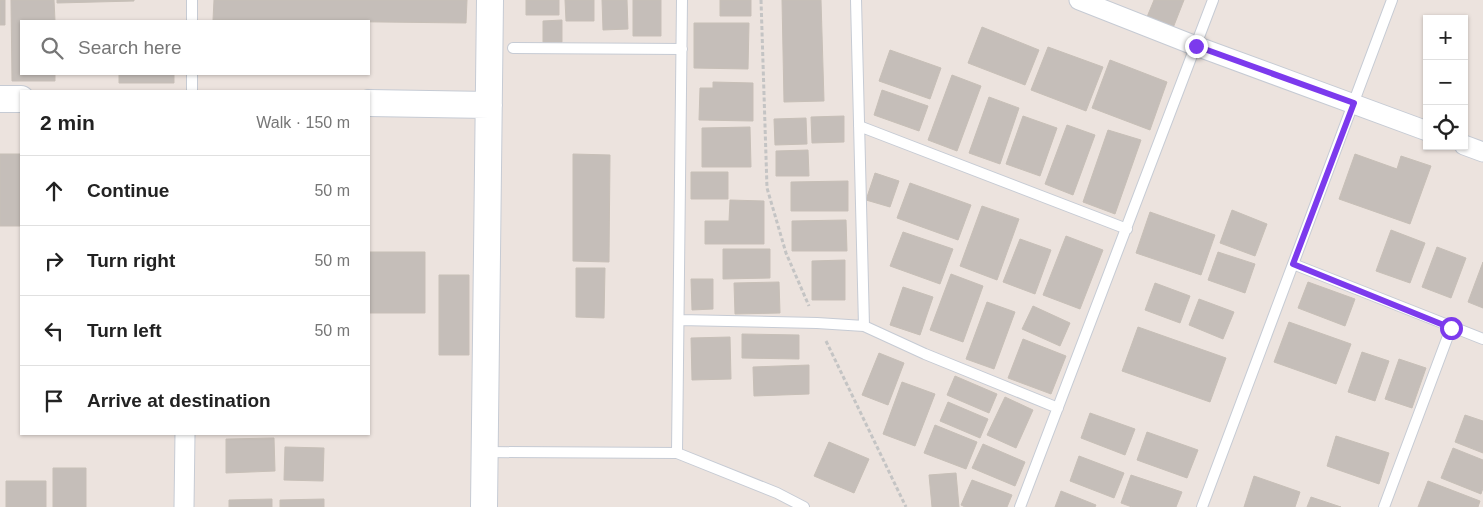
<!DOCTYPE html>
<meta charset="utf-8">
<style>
:root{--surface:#fff;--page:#f2f2f2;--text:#222;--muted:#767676;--line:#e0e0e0}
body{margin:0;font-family:Arial,sans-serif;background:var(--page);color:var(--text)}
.controls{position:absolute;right:15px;top:15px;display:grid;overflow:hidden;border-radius:0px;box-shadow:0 1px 4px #0004}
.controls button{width:45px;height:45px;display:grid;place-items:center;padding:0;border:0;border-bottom:1px solid var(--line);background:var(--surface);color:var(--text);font:25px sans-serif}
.stop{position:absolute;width:15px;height:15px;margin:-11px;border:4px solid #7c3aed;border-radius:50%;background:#fff}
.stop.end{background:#7c3aed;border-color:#fff;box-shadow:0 1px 5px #0008}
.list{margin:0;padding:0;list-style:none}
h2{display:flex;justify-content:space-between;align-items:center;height:65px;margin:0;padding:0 20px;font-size:21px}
h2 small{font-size:16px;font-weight:400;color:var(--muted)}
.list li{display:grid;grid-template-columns:32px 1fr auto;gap:15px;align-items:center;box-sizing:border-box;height:70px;padding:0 20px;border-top:1px solid var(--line)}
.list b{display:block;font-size:19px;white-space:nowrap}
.list em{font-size:16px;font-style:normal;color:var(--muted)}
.icon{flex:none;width:28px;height:28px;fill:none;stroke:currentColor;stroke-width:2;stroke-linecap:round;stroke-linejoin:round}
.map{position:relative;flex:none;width:1483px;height:507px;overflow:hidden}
.search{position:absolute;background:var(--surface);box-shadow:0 1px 4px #0004;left:20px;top:20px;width:350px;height:55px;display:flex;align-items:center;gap:12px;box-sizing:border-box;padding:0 18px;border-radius:0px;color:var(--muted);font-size:19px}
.panel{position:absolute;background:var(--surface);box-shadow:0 1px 4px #0004;left:20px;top:90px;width:350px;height:345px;border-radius:0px}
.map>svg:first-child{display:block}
.building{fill:#c5beb9;stroke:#c7bfb7}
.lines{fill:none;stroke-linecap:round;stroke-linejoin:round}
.lane-casing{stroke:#c6cbd4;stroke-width:12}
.street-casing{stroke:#c6cbd4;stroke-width:21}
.secondary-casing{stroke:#c6cbd4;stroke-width:28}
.path{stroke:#c4c4c4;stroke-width:3;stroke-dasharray:4 2.5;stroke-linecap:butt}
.lane{stroke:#fff;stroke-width:10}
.street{stroke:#fff;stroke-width:19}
.secondary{stroke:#fff;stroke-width:26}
.route{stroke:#7c3aed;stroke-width:6}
</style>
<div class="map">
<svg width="1483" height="507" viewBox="0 0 1483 507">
<rect width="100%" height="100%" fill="#ece3de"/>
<path class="building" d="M0,0H5V25H0Z
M11,0H54L55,21H21V74H55V81H12Z
M57,0H134V1L57,3Z
M214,0H467L466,23L213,20Z
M526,0H559V15H526Z
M565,0H594V21H566Z
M602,0H627L628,29L603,30Z
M633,0H661V36H633Z
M720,0H751V16H720Z
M782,0H821L824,101L784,102Z
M1154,0H1184L1173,28L1147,17Z
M562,20V42H543V21Z
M694,23H749L748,69L694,68Z
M982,27L1039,50L1025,85L968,63Z
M1048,47L1103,67L1086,111L1031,90Z
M890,50L941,68L930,99L879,81Z
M1110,60L1167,82L1150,130L1092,108Z
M119,74H174V83H119Z
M952,75L981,86L957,151L928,140Z
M713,82L753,83V121L699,120L700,88H713Z
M882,90L928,106L919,131L874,115Z
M989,97L1019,108L1000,164L969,153Z
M844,116V142L812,143L811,117Z
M1023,116L1057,128L1040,176L1006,164Z
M806,118L807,144L775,145L774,119Z
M1067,125L1095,135L1073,195L1045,184Z
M750,127L751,167H702V128Z
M1108,130L1141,140L1115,214L1083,202Z
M808,150L809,176H776V151Z
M0,154H20V226H0Z
M573,154L610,155L609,262L573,261Z
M1355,154L1397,169L1401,156L1431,166L1410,224L1339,199Z
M691,172H728V199H691Z
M875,173L899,181L890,207L866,200Z
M848,181V211H791V182Z
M910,183L971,205L958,240L897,218Z
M730,200L764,201V244H705V221H729Z
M982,206L1019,219L997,280L960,266Z
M1232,210L1267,224L1255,256L1220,243Z
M1150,212L1215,235L1201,275L1136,253Z
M846,220L847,251H792V221Z
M1391,230L1425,243L1410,283L1376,271Z
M903,232L953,249L940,284L890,266Z
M1066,236L1103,250L1080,309L1043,295Z
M1020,239L1051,250L1035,294L1003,282Z
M1437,247L1466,258L1451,298L1422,287Z
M723,249H770V278L723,279Z
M369,252H425V313H369Z
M1218,252L1255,264L1245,293L1208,280Z
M845,260V300H812V261Z
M1483,262V308L1468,302Z
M576,268H605L604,318L576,317Z
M951,274L983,286L963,342L930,330Z
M439,275H469V355H439Z
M691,279H713V309L692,310Z
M779,282L780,313L735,314L734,283Z
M1308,282L1355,299L1345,326L1298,308Z
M1155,283L1190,296L1180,323L1145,310Z
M903,287L933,297L920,335L890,325Z
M1199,299L1234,312L1223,339L1189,325Z
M987,302L1015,312L994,369L966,359Z
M1033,306L1070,323L1060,346L1022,329Z
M1289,322L1351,344L1336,384L1274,362Z
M1138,327L1226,358L1210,402L1122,371Z
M742,334L799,335V359L742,358Z
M730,337L731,379L692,380L691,338Z
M1023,339L1066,356L1051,394L1008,378Z
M1362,352L1389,361L1375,401L1348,392Z
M879,353L904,363L888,405L862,395Z
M1399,359L1426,368L1412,408L1385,399Z
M809,365V394L754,396L753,367Z
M955,376L997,394L989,413L947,395Z
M902,382L935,394L915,446L883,434Z
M1005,397L1033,410L1016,448L987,435Z
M948,402L988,419L980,438L940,421Z
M1090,413L1135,429L1125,455L1081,438Z
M1465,415L1483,421V453L1455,442Z
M935,425L977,442L966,469L924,453Z
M1147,432L1198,450L1187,478L1137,460Z
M1336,436L1389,453L1379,484L1327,466Z
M274,438L275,471L226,473V439Z
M829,442L869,459L854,493L814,476Z
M983,444L1025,462L1015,486L972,468Z
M285,447L324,448L323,481L284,480Z
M1453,448L1483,460V488L1481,494L1441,478Z
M1079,456L1124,473L1114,498L1070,481Z
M53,468H86V507H53Z
M956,473L959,507H932L929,475Z
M1131,475L1182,492L1176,507H1132L1121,503Z
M1254,476L1300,492L1295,507H1244Z
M972,480L1012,495L1007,507H965L961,505Z
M6,481H46V507H6Z
M1428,481L1480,501L1478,507H1418Z
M1061,491L1096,505L1095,507H1055Z
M1311,497L1341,507H1307Z
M272,499V507H229V500Z
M324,499V507H280V500Z"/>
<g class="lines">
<g class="lane-casing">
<path id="lane" d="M192,0V21
M856,0L864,326
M513,48L682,49
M192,74V91
M859,126L1127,229
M1293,264L1483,339
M679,320L817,323L864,326L925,354L1058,408
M486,452L677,453L777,493L804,507
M677,453L682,0
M1020,507L1213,0
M1202,507L1392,0
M1384,507L1451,328"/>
</g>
<g class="street-casing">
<path id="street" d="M1079,0L1196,46L1427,131
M1464,145L1483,152
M184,507L185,434"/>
</g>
<g class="secondary-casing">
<path id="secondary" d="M0,99H21
M369,103L489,105
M484,507L490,0"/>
</g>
<path class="path" d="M761,0L767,188L786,253L809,306
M826,341L906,507"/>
<use href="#lane" class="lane"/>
<use href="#street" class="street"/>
<use href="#secondary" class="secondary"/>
</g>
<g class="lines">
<path class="route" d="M1196,46L1354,103L1293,264L1451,328"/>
</g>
</svg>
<div class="controls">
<button>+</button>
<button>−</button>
<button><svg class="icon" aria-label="locate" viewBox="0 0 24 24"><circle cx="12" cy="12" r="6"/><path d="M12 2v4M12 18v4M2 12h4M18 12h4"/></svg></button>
</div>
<div class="stop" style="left:1451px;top:328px"></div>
<div class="stop end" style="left:1196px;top:46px"></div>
<div class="search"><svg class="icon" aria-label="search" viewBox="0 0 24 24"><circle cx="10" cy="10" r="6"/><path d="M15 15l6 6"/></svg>Search here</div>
<section class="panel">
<h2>2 min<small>Walk · 150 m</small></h2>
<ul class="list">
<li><svg class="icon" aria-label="ahead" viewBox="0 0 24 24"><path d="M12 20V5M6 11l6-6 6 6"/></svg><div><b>Continue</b></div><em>50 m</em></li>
<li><svg class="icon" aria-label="right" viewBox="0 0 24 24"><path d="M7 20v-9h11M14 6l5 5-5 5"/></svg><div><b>Turn right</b></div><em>50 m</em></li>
<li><svg class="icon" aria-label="left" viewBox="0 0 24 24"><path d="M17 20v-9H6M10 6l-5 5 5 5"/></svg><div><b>Turn left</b></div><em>50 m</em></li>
<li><svg class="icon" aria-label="arrive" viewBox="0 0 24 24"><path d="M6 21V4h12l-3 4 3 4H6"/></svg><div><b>Arrive at destination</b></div></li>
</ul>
</section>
</div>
